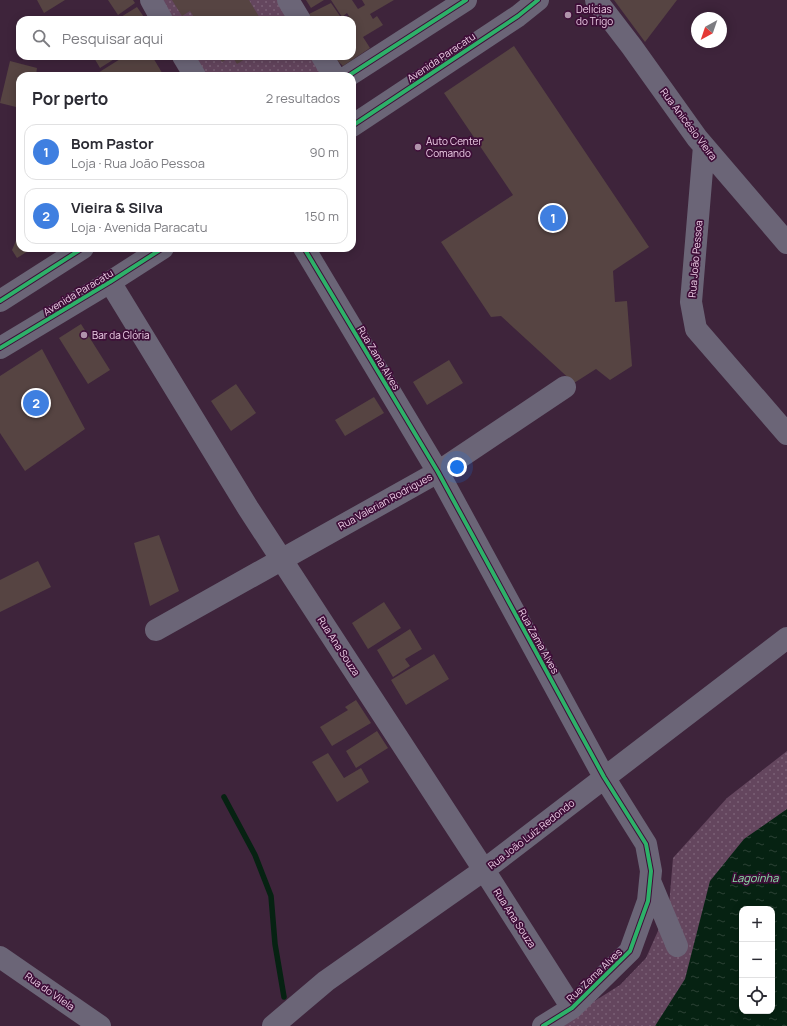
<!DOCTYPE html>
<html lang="pt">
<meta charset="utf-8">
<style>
:root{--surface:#fff;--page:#f7f7f7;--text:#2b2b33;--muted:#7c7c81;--line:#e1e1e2;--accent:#675a69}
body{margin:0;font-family:Manrope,sans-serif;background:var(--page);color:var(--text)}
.controls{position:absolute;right:12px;bottom:12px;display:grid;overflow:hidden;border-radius:8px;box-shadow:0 2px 10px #0003}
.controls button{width:36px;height:36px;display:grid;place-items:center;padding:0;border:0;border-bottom:1px solid var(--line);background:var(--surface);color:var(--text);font:20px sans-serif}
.compass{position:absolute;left:691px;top:12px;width:36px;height:36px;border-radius:50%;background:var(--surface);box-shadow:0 2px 10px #0003;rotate:220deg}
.you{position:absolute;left:457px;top:467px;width:14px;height:14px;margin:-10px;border:3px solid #fff;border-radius:50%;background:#1a73e8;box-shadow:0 0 0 6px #1a73e833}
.badge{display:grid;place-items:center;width:26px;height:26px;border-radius:50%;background:var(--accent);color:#fff;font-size:13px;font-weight:700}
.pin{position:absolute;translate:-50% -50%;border:2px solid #fff;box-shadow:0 1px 4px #0006}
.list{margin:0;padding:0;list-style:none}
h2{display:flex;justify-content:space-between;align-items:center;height:52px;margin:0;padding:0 16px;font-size:17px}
h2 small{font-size:13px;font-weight:400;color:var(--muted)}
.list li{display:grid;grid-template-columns:26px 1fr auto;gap:12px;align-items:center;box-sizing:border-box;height:56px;margin:0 8px 8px;padding:0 8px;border:1px solid var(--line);border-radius:12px}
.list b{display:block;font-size:15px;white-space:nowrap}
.list p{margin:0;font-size:13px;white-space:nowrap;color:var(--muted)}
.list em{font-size:13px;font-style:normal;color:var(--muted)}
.icon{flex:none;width:22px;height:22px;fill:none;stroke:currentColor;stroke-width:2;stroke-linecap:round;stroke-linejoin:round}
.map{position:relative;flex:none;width:787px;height:1026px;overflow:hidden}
.search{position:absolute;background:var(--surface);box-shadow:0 2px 10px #0003;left:16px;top:16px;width:340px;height:44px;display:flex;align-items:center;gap:10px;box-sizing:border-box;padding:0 14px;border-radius:12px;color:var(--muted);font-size:15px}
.panel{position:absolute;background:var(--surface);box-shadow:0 2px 10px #0003;left:16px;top:72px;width:340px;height:180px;border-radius:12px}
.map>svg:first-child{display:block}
.grass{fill:url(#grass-dots);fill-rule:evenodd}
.water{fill:url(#water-ripples);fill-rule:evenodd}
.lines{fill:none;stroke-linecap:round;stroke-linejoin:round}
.stream{stroke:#062212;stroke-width:5.5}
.building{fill:#564442}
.minor{stroke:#6b6577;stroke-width:22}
.cycleway-casing{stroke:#3e0e38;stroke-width:6}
.cycleway{stroke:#2db169;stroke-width:4}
.poi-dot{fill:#b093ab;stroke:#3e0e38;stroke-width:1.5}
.labels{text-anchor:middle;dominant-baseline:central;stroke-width:3.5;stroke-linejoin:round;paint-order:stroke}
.poi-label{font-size:10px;fill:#eecfe7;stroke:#3e0e38;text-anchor:start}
.street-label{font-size:10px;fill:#eecfe7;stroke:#3e0e38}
.water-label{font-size:11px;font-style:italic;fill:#89e3a6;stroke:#3e0e38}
</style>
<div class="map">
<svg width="787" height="1026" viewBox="0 0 787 1026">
<defs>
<pattern id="grass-dots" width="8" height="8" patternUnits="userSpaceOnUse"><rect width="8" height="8" fill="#64465e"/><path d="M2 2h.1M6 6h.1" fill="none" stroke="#7a6075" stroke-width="1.8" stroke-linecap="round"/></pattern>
<pattern id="water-ripples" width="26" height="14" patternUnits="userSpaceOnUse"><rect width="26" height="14" fill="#062212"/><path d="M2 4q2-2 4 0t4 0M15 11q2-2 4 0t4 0" fill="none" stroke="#2b4134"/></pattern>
</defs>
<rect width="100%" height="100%" fill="#3e243b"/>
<path class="grass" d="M159,0H278L290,20H171Z
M193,56H312L324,76H205Z
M787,751V1026H555L620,985L646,958L669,906L673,858L727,798ZM742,909H772V1011H742Z"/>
<path class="water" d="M787,809V1026H655L685,979L710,881L744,839ZM742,909H772V1011H742Z"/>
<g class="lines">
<path class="stream" d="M224,797L255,855L271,896L275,944L284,997"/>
</g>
<path class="building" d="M37,0H65L44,13Z
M108,0H133L135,3L118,15Z
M172,0H249L261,20H196L190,11L182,16Z
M306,0H324L311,8Z
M331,0H352L358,9L365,5L362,0H394L370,14L373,19L377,16L383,25L363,37L370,48L343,66L333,56H352V20H312L309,14L331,3L342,19L349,16L347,13L342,17Z
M614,0H677L645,42Z
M137,7L146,20H116Z
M514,46L649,247L613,271L615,302L627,301L632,366L610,380L596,369L574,383L501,316L491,317L441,242L513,195L444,93Z
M93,56H119L100,68Z
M125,56H152L164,76H93Z
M218,56H250L237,64L232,56L222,62Z
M10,61L37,68L36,75H39L20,76V108L0,103Z
M20,231V248H33L17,258L12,250Z
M81,324L110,370L88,384L59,338Z
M42,349L85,429L25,471L0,433V376Z
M449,360L463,383L427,405L413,382Z
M236,384L256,413L231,431L211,401Z
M374,397L384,413L345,436L335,420Z
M159,535L179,591L150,606L134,543Z
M38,561L51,587L0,612V580Z
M384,602L401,628L368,649L352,623Z
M410,629L422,649L405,659L410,666L393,677L377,650Z
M434,654L449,679L406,705L391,680Z
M356,700L371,723L332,746L320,727L348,710L345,707Z
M377,731L388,748L356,768L346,751Z
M328,753L344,778L361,768L369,782L337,802L312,762Z"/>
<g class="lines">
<path class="minor" d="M151,0L162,20
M288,0L300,20
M596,0L632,47L697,138L787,243
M183,56L195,76
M322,56L334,76
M348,76L466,0
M352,126L518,16L538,0
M704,146L691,302L696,329L787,434
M304,248L438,472L604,777L646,844L651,871L648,901L630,951L572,1008L543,1026
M110,282L248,508L484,870L572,1008
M0,301L83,248
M0,348L110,282L163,248
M156,630L438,472L565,387
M650,881L677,946
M0,957L100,1026
M273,1026L326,981L484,870L787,638"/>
<g class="cycleway-casing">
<path id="cycleway" d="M348,76L466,0
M352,126L518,16L538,0
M304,248L438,472L604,777L646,844L651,871L648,901L630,951L572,1008L543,1026
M0,301L83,248
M0,348L110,282L163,248"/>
</g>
<use href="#cycleway" class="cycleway"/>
</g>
<g class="poi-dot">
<circle cx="568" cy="15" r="4"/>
<circle cx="418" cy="147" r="4"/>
<circle cx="84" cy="335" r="4"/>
</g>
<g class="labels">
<g class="poi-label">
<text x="576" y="9">Delícias<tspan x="576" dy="12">do Trigo</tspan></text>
<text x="426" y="141">Auto Center<tspan x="426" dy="12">Comando</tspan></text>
<text x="92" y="335">Bar da Glória</text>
</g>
<g class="street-label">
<text transform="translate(441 57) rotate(-34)">Avenida Paracatu</text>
<text transform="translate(689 124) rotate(53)">Rua Anicésio Vieira</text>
<text transform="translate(695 259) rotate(-85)">Rua João Pessoa</text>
<text transform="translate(78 292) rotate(-31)">Avenida Paracatu</text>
<text transform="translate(379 358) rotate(59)">Rua Zama Alves</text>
<text transform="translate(385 501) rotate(-29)">Rua Valerian Rodrigues</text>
<text transform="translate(539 641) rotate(61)">Rua Zama Alves</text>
<text transform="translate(339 646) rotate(57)">Rua Ana Souza</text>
<text transform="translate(531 834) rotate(-38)">Rua João Luiz Redondo</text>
<text transform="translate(515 918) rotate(57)">Rua Ana Souza</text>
<text transform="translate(594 975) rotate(-44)">Rua Zama Alves</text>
<text transform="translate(50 991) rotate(35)">Rua do Vilela</text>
</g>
<g class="water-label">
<text x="755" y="877">Lagoinha</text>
</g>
</g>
</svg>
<div class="controls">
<button>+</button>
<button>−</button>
<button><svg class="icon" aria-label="locate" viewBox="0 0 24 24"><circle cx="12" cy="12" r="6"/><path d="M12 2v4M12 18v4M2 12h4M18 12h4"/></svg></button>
</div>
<svg class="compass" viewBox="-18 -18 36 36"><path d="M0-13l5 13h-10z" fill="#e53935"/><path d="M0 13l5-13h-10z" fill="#7c7c81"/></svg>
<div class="you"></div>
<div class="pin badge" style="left:553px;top:218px;background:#3f7fe0">1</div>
<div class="pin badge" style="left:36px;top:403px;background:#3f7fe0">2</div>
<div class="search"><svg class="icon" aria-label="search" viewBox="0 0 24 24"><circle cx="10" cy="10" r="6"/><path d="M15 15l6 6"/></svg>Pesquisar aqui</div>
<section class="panel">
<h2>Por perto<small>2 resultados</small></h2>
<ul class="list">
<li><span class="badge" style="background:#3f7fe0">1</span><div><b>Bom Pastor</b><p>Loja · Rua João Pessoa</p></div><em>90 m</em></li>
<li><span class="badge" style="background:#3f7fe0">2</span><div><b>Vieira &amp; Silva</b><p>Loja · Avenida Paracatu</p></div><em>150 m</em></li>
</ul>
</section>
</div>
